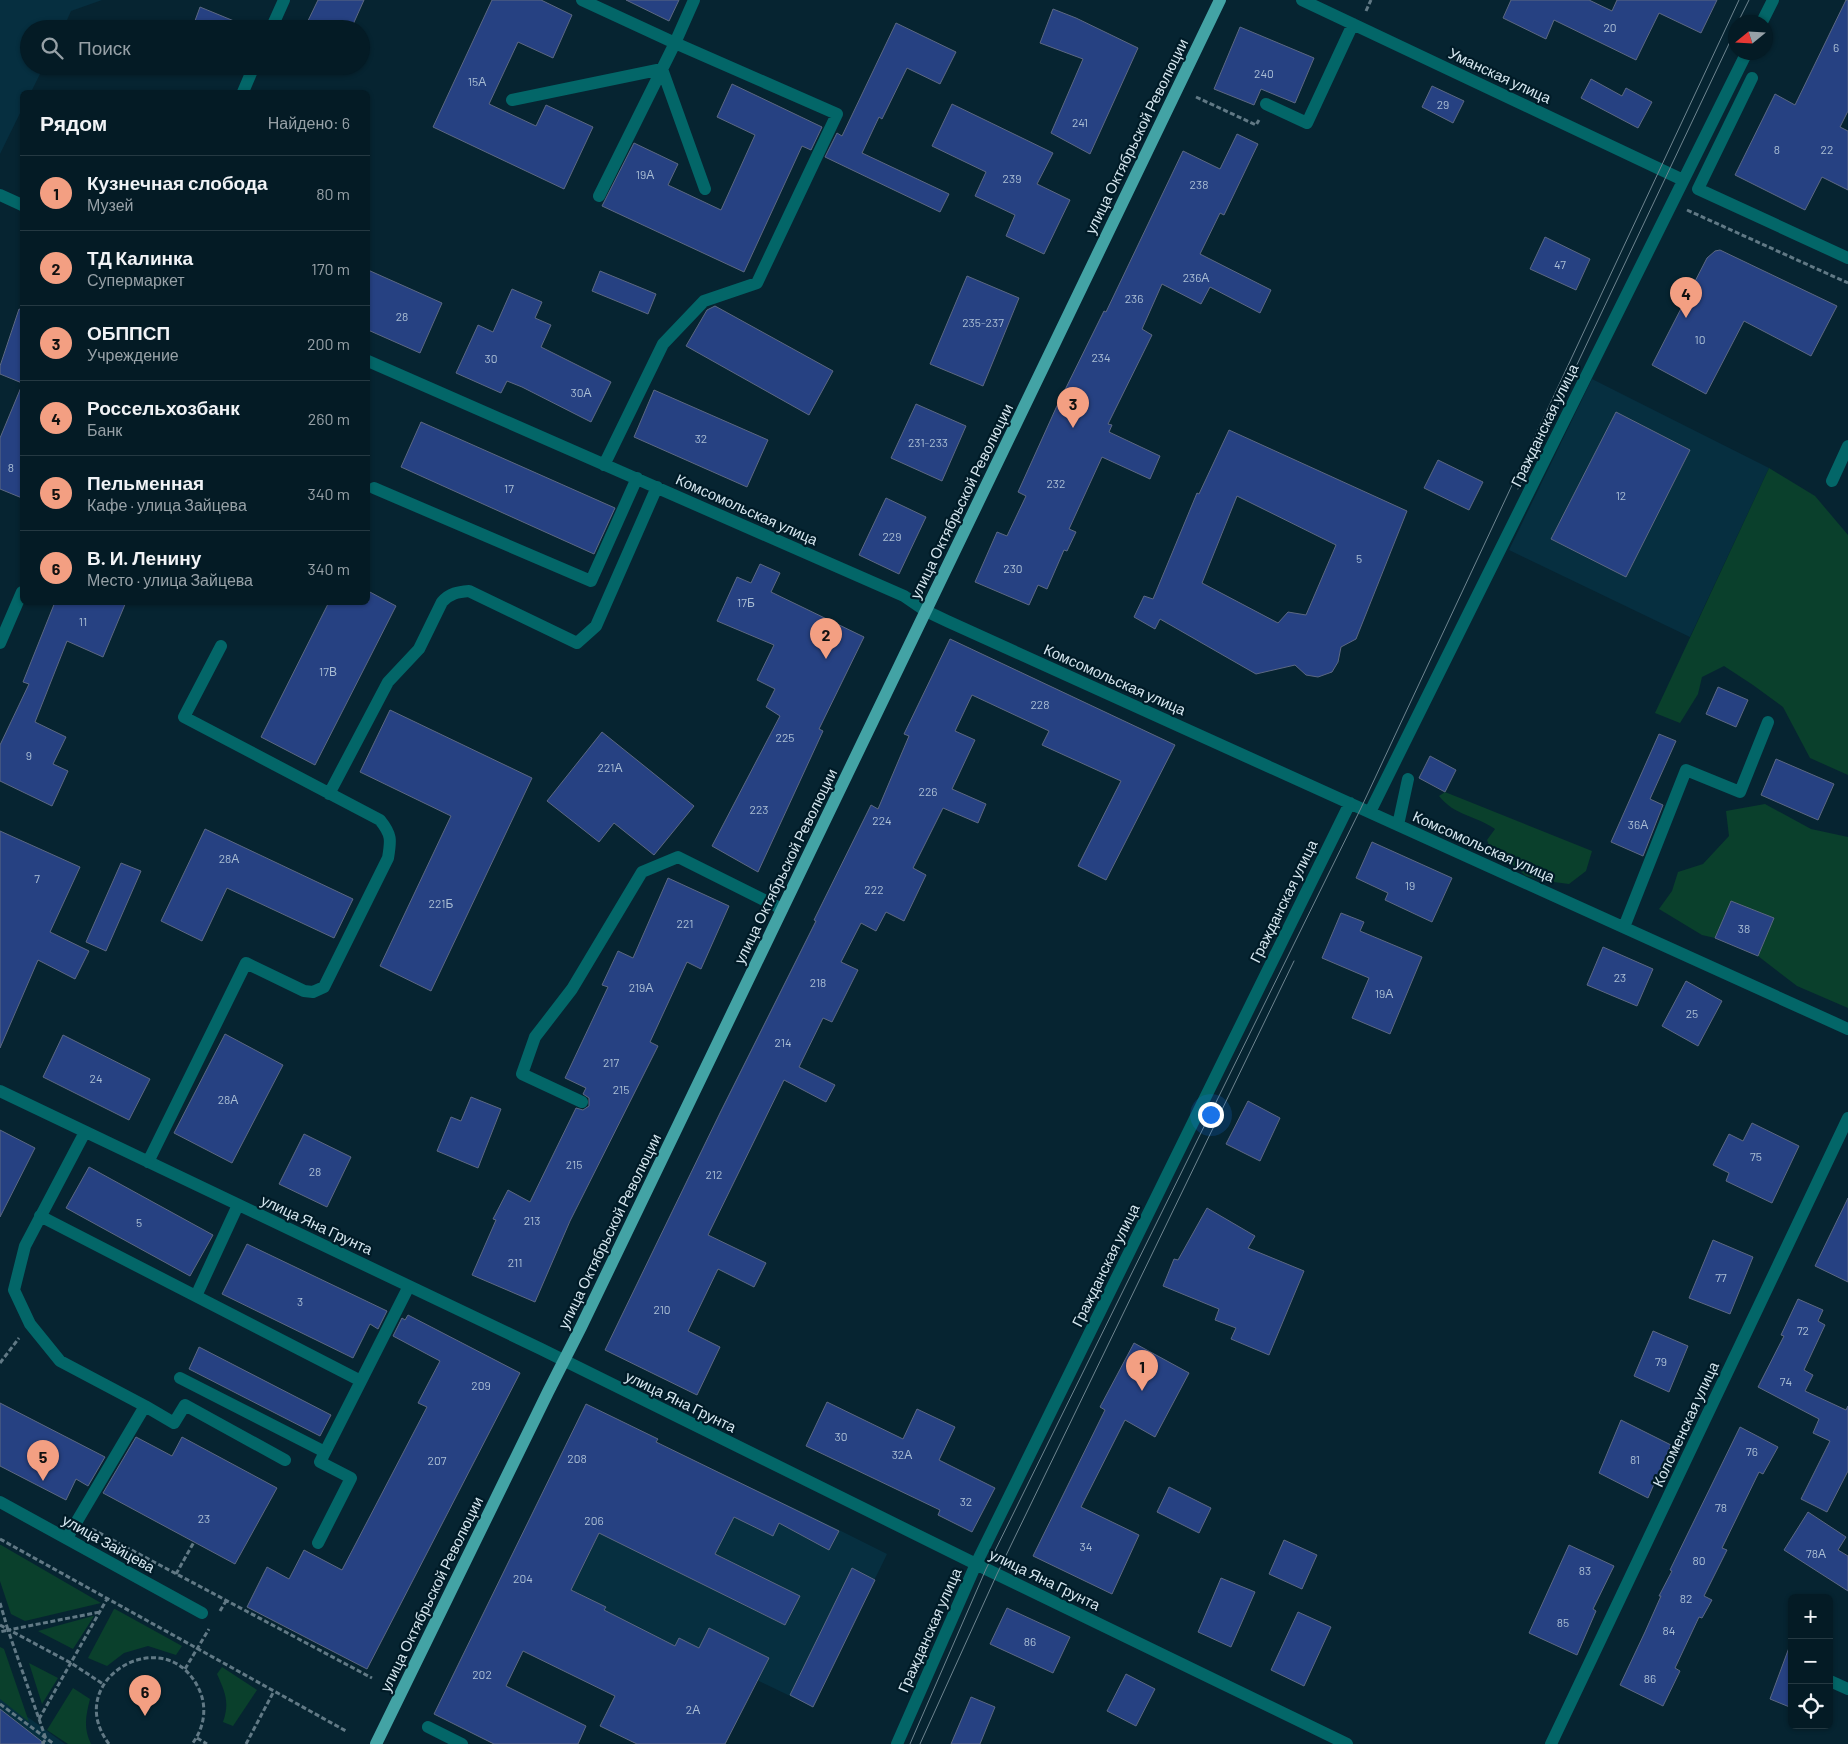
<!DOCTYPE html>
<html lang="ru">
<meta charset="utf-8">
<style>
:root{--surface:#041b25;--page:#122832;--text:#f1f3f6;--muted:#97a1a7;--line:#253942;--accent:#f39f82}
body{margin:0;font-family:Barlow,sans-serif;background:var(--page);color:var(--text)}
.controls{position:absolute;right:15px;bottom:15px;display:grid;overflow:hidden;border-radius:8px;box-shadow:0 1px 4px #0004}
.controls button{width:45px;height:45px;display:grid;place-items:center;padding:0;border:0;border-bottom:1px solid var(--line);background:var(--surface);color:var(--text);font:25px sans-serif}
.compass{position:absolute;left:1728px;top:15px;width:45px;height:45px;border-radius:50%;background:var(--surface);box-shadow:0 1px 4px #0004;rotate:252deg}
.you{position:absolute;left:1210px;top:1114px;width:18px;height:18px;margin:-12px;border:4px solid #fff;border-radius:50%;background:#1a73e8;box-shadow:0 0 0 8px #1a73e833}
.badge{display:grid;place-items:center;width:32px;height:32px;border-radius:50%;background:var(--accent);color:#111;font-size:16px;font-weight:700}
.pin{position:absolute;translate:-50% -41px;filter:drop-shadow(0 1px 2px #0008)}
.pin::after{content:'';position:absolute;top:26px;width:18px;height:15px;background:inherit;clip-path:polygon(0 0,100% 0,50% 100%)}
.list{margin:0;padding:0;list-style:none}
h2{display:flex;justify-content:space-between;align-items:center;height:65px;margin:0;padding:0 20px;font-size:21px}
h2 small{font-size:16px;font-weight:400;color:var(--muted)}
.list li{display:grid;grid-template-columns:32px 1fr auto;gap:15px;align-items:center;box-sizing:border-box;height:75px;padding:0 20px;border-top:1px solid var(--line)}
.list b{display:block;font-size:19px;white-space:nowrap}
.list p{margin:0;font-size:16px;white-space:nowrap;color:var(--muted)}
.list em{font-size:16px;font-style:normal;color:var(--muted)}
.icon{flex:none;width:28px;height:28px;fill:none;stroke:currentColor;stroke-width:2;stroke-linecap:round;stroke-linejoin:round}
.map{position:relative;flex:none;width:1848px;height:1744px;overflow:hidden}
.search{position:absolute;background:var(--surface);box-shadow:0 1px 4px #0004;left:20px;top:20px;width:350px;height:55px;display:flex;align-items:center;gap:12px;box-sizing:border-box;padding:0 18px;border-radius:28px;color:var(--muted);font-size:19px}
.panel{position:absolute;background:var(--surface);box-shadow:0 1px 4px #0004;left:20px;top:90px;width:350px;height:515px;border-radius:8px}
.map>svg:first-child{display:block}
.built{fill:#062f40}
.green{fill:#0a402c}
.building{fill:#264182;stroke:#5c6882;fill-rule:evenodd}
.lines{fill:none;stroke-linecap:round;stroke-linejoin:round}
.path{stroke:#617985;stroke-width:3;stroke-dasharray:5 2.5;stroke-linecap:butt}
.minor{stroke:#036668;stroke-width:12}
.major{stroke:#43a3a5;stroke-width:12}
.tram{stroke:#6e8590;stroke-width:1}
.labels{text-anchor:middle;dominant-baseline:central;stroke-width:4.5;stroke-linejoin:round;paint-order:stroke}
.number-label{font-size:12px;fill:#aabed4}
.street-label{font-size:15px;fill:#d6e7f0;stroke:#001b27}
</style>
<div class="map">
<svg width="1848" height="1744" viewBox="0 0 1848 1744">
<rect width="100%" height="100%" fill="#062431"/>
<path class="built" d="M0,0H102L71,11L63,29H29V66H44L31,92H22V109L0,154Z
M1592,379L1769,468L1690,637L1509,550Z
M674,1451L815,1518L887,1554L813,1707L757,1680L628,1739L600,1726L615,1696L550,1664L559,1645L592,1635L606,1607L535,1572L538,1565L575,1583L599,1533L644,1513Z
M0,1697L65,1744H0Z"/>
<path class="green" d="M1769,468L1815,496L1848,535V775L1810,758L1783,707L1753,685L1724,666L1702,677L1698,694L1680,723L1655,713Z
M1445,792L1592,851L1586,871L1569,884L1546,881L1526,876L1503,857L1491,851L1487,840L1495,829C1475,815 1455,816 1439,796Z
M1765,804L1811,829L1848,837V1008L1797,986L1758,956L1773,918L1731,901L1715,938L1702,935L1659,909L1672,891L1678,872L1703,864L1729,836L1726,811Z
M0,1545H1L101,1603L25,1621L11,1614L0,1581Z
M114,1609H115L182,1646L176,1655L148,1646L124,1653L107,1666L88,1658Z
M94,1616L73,1649L38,1631L93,1616Z
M0,1647L4,1649L29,1722L0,1699Z
M29,1663L58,1678L42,1704Z
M222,1667L257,1690L233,1726L223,1722C230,1702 225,1692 217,1674Z
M73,1688L90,1699C86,1715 83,1728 91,1744H68L47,1730Z"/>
<path class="building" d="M318,0H364L351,29H304Z
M492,0H541L572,15L553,58L518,42L489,104L536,126L546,105L593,127L564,189L433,127Z
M626,0H679L669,21Z
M1511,0H1589L1612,11L1617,0H1717L1701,33L1659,13L1636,60L1554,20L1546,39L1503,18Z
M1846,0H1848V111L1840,127L1848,131V190L1822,177L1805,210L1735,175L1775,94L1795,105Z
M200,7L251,28V29H192Z
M1053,9L1076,18L1138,48L1090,154L1051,133L1083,59L1040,43Z
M896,23L956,52L940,84L907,68L882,119L879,117L862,153L949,194L940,212L825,157L837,133L842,136Z
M1240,27L1314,58L1295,103L1261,89L1254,105L1214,89Z
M1591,79L1622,96L1626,88L1652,102L1638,128L1581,98Z
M732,84L822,127L811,150L802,146L744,272L602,206L634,143L678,164L668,185L721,210L755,135L717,117Z
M1432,86L1464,101L1453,123L1422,107Z
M952,104L1053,153L1037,184L1070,200L1044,254L1006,236L1015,215L975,196L986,172L932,146Z
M1237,134L1258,144L1224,215L1220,213L1200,254L1271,290L1260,313L1210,287L1201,304L1162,284L1142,329L1152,335L1108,424L1112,425L1109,432L1160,456L1150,479L1102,457L1069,529L1076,532L1067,551L1064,550L1047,589L1038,585L1029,605L975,582L997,532L1007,536L1026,496L1018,492L1056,408L1104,311L1106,312L1183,151L1220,169Z
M1545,237L1590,259L1576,290L1530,269Z
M1720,250L1837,306L1811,356L1744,321L1706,394L1652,365L1707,258L1715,251Z
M368,270L442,303L420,353L368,330Z
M600,271L656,294L648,314L592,291Z
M967,276L1019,298L983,386L930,364Z
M512,289L542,302L535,318L551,325L541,347L611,382L591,422L522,387L507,381L501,393L456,373L478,325L493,332Z
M715,306L833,371L809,415L686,346L707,310Z
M19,309L22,310V383L0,374V366Z
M22,385V498L0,489V438Z
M654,390L768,440L747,487L634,437Z
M916,404L966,426L942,481L891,458Z
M1616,412L1690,450L1626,577L1551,539Z
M421,422L615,508L594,554L401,467Z
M1229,430L1407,511L1356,639L1341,647L1338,662L1332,672L1318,677L1306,675L1295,665L1256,674L1160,619L1155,629L1134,617L1144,596L1153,599L1197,493L1199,494ZM1237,496L1336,545L1306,615L1288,612L1278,623L1202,583Z
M1438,460L1483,482L1469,510L1424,488Z
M886,498L926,517L899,574L859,555Z
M760,564L780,573L771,592L864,637L819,729L823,731L758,872L712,846L780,716L766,707L775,689L757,680L774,645L717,621L737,577L751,583Z
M368,591L396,606L315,765L261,737L329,602H368Z
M55,602H126L103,657L67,641L35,722L66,737L53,764L68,771L52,806L0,781V745L29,684L23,682Z
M950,639L1175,745L1106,880L1078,866L1121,781L1042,745L1049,731L972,695L955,731L975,740L952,789L986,804L978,823L943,808L913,868L926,875L904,921L886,912L876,931L861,923L841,962L858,970L832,1022L823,1018L799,1067L835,1085L826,1102L784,1080L758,1133L708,1235L766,1263L754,1287L718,1269L688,1331L720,1347L697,1395L605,1350L720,1113L816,921L814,920L871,805L878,809L909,736L904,734Z
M1718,687L1748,700L1736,727L1706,714Z
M390,710L532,778L431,991L380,966L451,816L360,772Z
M602,732L694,806L654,855L614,823L599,842L547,801Z
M1659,734L1676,741L1650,799L1663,805L1643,856L1611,842Z
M1430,756L1456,770L1445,792L1419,778Z
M1776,759L1834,784L1818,820L1761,795Z
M205,829L353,899L334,938L227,888L202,941L161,921Z
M0,831L80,867L50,932L89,951L75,979L38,960L0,1048Z
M1372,842L1452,878L1432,922L1385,900L1388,893L1356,878Z
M121,863L141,871L106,951L86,942Z
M668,878L729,906L701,969L687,962L650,1042L658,1046L570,1221L535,1302L472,1275L496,1220L493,1219L508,1190L530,1202L576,1108L583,1110L589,1106V1098L583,1094L586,1088L565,1078L608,987L602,985L618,951L633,958Z
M1731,901L1774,918L1758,956L1715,938Z
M1341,913L1364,922L1360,931L1422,957L1390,1034L1352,1018L1369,978L1322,958Z
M1603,947L1653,969L1637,1006L1587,985Z
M1686,981L1722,1001L1698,1046L1662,1026Z
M225,1034L283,1065L232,1163L174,1133Z
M63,1035L150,1079L129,1120L43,1077Z
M471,1097L501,1109L478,1168L437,1151L451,1117L461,1121Z
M1248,1101L1280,1118L1260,1161L1226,1144Z
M1752,1123L1799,1146L1772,1203L1726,1181L1729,1173L1713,1165L1729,1134L1743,1141Z
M0,1130L35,1148L0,1217Z
M304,1134L351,1157L327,1207L279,1184Z
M89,1167L213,1235L190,1276L66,1208Z
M1848,1198V1282L1815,1266Z
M1207,1208L1255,1236L1248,1248L1304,1271L1269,1355L1231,1339L1236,1328L1215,1320L1219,1309L1163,1286L1174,1259L1178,1260Z
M1713,1240L1753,1257L1730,1314L1689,1298Z
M247,1244L387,1311L378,1329L370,1324L353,1358L222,1294Z
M1798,1299L1823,1310L1818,1321L1825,1325L1804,1370L1813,1375L1805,1391L1846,1410L1848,1406V1471L1827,1512L1801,1499L1830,1441L1813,1433L1819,1419L1758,1387L1784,1336L1781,1335Z
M408,1315L520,1373L367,1669L247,1607L267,1567L289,1579L304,1550L342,1570L427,1407L418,1403L440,1361L393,1336L402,1318L405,1320Z
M1653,1331L1688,1346L1669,1392L1634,1376Z
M1134,1343L1189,1373L1155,1437L1125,1420L1081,1507L1139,1535L1112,1594L1033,1556L1105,1410L1100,1407Z
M199,1347L331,1415L320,1436L189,1369Z
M827,1402L903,1439L917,1409L955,1427L939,1460L995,1488L972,1532L938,1515L940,1510L806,1446Z
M0,1403L105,1457L88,1486L76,1479L66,1500L0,1466Z
M586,1404L658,1439L656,1442L839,1531L829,1550L779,1523L773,1536L734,1517L715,1554L800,1596L785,1625L599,1533L571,1590L606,1607L604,1610L675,1646L679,1638L699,1648L709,1628L769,1658L725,1744H637L600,1726L615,1696L523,1651L506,1686L586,1726L578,1744H494L434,1714Z
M1621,1420L1671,1445L1648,1498L1599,1473Z
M1740,1427L1778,1447L1763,1474L1759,1472L1722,1548L1727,1550L1704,1596L1712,1600L1702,1618L1699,1617L1675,1668L1680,1671L1663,1706L1620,1685L1645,1632L1661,1596H1659L1672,1571L1670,1570Z
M136,1437L172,1456L182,1437L277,1488L235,1564L103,1493Z
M1169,1487L1211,1508L1199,1533L1157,1512Z
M1808,1512L1846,1537L1838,1550L1848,1556V1591L1784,1550Z
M1284,1540L1317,1555L1302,1589L1269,1574Z
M1569,1545L1614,1566L1593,1609L1596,1611L1577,1655L1529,1633Z
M852,1568L875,1580L813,1707L790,1695Z
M1221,1578L1255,1592L1231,1647L1198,1632Z
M1007,1608L1070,1637L1053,1673L990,1644Z
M1298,1612L1331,1627L1304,1686L1271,1670Z
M1790,1645L1792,1646V1708L1770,1699Z
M1126,1674L1155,1689L1136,1726L1107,1711Z
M971,1697L995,1707L980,1744H951Z
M0,1709L45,1744H0Z"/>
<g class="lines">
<path class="path" d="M1366,11L1371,0
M1196,97L1256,125L1259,120
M1687,210L1848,283
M0,1363L19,1338
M92,1529L372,1678
M0,1539L346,1731
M176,1574L194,1542
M0,1603L8,1630L0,1632
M220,1611L226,1601
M0,1625L71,1663L103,1684
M185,1669L209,1629
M0,1704L54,1744
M39,1719L107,1599
M197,1738L207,1744
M42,1744L46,1739L8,1630L100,1612
M109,1744C59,1678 171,1616 201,1694C207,1711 203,1730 192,1744
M246,1744L274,1691"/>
<path class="minor" d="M582,0L675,43L694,0
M1302,0L1683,180
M1762,22L1773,0
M271,29L284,0
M1752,78L1698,189L1848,258
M243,92L254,66
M512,100L662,69L705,189
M1266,104L1307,123L1353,24
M0,195L22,205
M599,196L675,43L837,114L757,283L704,301L663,344L604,465
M368,361L904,596L926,611L947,621L1848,1029
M1832,481L1848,446
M374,488L591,581L637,478
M0,643L22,592
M329,794L388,682L419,649L442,602C450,593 458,592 469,591L577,643L596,626L657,487
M1370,812L1747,52
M1398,825L1408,779
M1624,927L1686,770L1740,792L1768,722
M0,1091L541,1349L986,1569L1347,1744
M582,1102L522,1074L535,1037L572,989L642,872L678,857L782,909
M148,1162L246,963L304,991L313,992L324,987L388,858C391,840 392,835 380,820L184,717L221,646
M40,1216L361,1381L320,1462L351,1478L318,1543
M196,1296L238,1205
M180,1378L325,1452
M361,1381L409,1286
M145,1406L174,1423L185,1405L285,1460
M0,1502L202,1613
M67,1538L145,1406L60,1361L30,1324L14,1290L25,1246L85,1132
M1830,1681L1848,1689
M428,1727L462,1744
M897,1744L976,1564L1350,803
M1551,1744L1848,1118"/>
<path class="major" d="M376,1744L548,1392L581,1327L1220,0"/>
<path class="tram" d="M1738,22L1749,0
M1518,489L1736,29
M910,1744L986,1569L1361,808L1739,0
M920,1744L997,1574L1294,961"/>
</g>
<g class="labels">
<g class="number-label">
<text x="1610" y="27">20</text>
<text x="1836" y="47">6</text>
<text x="1264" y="73">240</text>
<text x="477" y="81">15А</text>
<text x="1443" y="104">29</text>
<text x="1080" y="122">241</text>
<text x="1777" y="149">8</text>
<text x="1827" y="149">22</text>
<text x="645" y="174">19А</text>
<text x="1012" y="178">239</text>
<text x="1199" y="184">238</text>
<text x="1560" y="264">47</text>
<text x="1196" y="277">236А</text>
<text x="1134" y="298">236</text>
<text x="402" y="316">28</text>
<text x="983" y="322">235-237</text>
<text x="1700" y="339">10</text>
<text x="1101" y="357">234</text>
<text x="491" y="358">30</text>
<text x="581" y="392">30А</text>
<text x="701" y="438">32</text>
<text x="928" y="442">231-233</text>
<text x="11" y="467">8</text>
<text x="1056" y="483">232</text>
<text x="509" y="488">17</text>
<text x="1621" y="495">12</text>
<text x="892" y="536">229</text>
<text x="1359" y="558">5</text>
<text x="1013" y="568">230</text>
<text x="746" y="602">17Б</text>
<text x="83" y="621">11</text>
<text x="328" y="671">17В</text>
<text x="1040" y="704">228</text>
<text x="785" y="737">225</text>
<text x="29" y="755">9</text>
<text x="610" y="767">221А</text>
<text x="928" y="791">226</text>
<text x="759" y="809">223</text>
<text x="882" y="820">224</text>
<text x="1638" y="824">36А</text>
<text x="229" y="858">28А</text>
<text x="37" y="878">7</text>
<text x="1410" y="885">19</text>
<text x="874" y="889">222</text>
<text x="441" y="903">221Б</text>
<text x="685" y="923">221</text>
<text x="1744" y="928">38</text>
<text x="1620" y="977">23</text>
<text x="818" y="982">218</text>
<text x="641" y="987">219А</text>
<text x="1384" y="993">19А</text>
<text x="1692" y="1013">25</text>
<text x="783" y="1042">214</text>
<text x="611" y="1062">217</text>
<text x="96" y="1078">24</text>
<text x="621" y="1089">215</text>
<text x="228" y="1099">28А</text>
<text x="1756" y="1156">75</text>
<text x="574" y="1164">215</text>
<text x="315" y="1171">28</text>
<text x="714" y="1174">212</text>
<text x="532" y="1220">213</text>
<text x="139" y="1222">5</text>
<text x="515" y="1262">211</text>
<text x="1721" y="1277">77</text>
<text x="300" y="1301">3</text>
<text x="662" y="1309">210</text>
<text x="1803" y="1330">72</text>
<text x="1661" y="1361">79</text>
<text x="1786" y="1381">74</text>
<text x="481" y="1385">209</text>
<text x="841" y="1436">30</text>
<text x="1752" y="1451">76</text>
<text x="902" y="1454">32А</text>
<text x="577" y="1458">208</text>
<text x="1635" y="1459">81</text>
<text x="437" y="1460">207</text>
<text x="966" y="1501">32</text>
<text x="1721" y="1507">78</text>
<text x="204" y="1518">23</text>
<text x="594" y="1520">206</text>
<text x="1086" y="1546">34</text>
<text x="1816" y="1553">78А</text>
<text x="1699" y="1560">80</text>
<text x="1585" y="1570">83</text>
<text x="523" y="1578">204</text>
<text x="1686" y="1598">82</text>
<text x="1563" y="1622">85</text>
<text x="1669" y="1630">84</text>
<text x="1030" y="1641">86</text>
<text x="482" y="1674">202</text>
<text x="1650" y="1678">86</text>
<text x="693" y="1709">2А</text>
</g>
<g class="street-label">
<text transform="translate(1500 75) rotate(25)">Уманская улица</text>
<text transform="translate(1136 136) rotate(-64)">улица Октябрьской Революции</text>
<text transform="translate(1544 425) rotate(-64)">Гражданская улица</text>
<text transform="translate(961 501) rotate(-64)">улица Октябрьской Революции</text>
<text transform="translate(747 509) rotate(24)">Комсомольская улица</text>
<text transform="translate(1115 679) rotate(24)">Комсомольская улица</text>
<text transform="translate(1484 846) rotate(24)">Комсомольская улица</text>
<text transform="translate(785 866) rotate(-64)">улица Октябрьской Революции</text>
<text transform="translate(1283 901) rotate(-64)">Гражданская улица</text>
<text transform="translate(317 1224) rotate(25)">улица Яна Грунта</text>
<text transform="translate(609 1231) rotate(-64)">улица Октябрьской Революции</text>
<text transform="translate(1105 1265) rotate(-64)">Гражданская улица</text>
<text transform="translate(681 1401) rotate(26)">улица Яна Грунта</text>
<text transform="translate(1685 1424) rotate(-65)">Коломенская улица</text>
<text transform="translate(109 1543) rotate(29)">улица Зайцева</text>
<text transform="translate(1045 1579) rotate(26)">улица Яна Грунта</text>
<text transform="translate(431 1594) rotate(-64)">улица Октябрьской Революции</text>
<text transform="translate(929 1630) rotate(-66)">Гражданская улица</text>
</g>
</g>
</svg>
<div class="controls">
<button>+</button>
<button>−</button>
<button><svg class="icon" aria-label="locate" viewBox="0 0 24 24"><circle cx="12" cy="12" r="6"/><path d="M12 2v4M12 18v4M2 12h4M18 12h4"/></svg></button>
</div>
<svg class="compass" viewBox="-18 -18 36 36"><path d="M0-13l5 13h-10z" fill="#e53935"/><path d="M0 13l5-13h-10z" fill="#97a1a7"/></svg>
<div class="you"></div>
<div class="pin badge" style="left:1142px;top:1391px">1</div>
<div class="pin badge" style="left:826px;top:659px">2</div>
<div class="pin badge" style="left:1073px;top:428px">3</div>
<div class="pin badge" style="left:1686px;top:318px">4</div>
<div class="pin badge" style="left:43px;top:1481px">5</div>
<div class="pin badge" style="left:145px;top:1716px">6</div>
<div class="search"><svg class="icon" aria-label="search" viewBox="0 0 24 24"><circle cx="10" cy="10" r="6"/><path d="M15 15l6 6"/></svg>Поиск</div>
<section class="panel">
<h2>Рядом<small>Найдено: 6</small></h2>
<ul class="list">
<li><span class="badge">1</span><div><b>Кузнечная слобода</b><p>Музей</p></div><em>80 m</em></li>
<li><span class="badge">2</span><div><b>ТД Калинка</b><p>Супермаркет</p></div><em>170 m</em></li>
<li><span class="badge">3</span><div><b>ОБППСП</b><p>Учреждение</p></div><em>200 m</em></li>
<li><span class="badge">4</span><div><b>Россельхозбанк</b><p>Банк</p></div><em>260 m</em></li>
<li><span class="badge">5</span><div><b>Пельменная</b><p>Кафе · улица Зайцева</p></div><em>340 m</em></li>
<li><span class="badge">6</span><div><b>В. И. Ленину</b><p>Место · улица Зайцева</p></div><em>340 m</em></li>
</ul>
</section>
</div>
